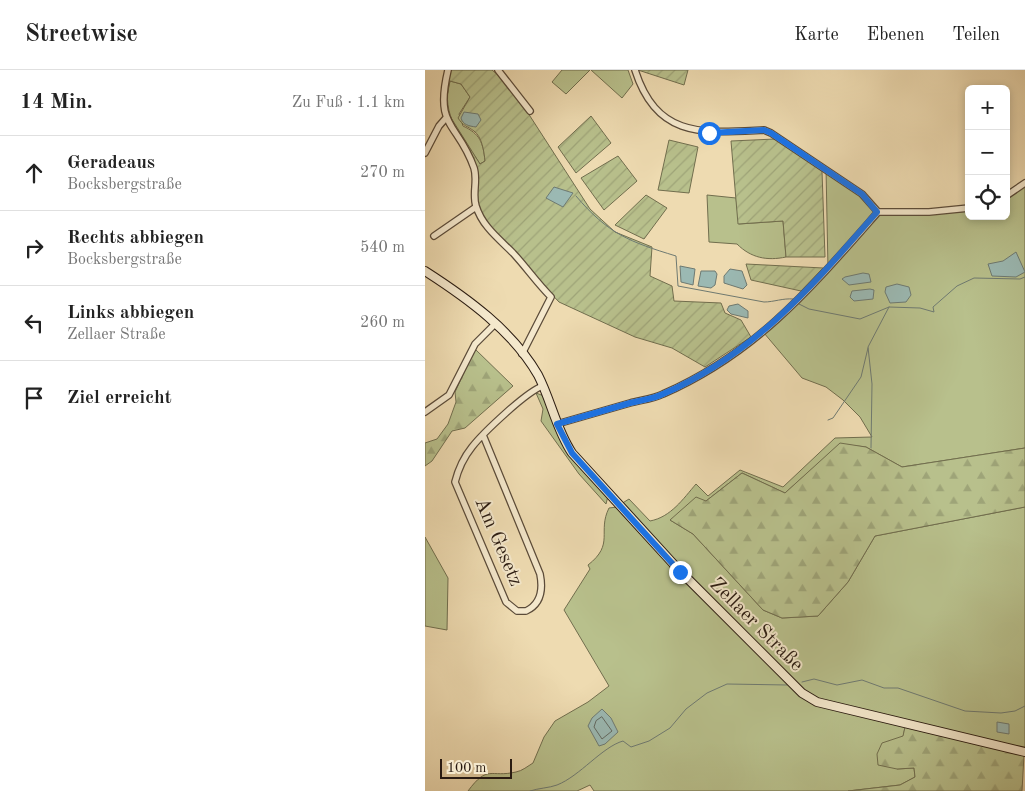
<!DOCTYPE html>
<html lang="de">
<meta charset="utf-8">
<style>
:root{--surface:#fff;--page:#f6f6f6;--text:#222;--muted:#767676;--line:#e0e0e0}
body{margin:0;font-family:"Old Standard TT",serif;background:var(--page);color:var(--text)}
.controls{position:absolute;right:15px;top:15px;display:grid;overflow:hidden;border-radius:8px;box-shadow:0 2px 8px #0003}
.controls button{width:45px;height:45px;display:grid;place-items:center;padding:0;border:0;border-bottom:1px solid var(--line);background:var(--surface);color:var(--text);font:25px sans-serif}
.scale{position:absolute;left:15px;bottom:12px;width:72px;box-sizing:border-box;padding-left:5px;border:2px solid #2a1b11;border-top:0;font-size:14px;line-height:18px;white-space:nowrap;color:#2a1b11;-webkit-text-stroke:4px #f4e8cc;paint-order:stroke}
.stop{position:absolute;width:15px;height:15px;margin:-11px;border:4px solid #1a73e8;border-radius:50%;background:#fff}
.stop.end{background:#1a73e8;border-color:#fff;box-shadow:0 1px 5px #0008}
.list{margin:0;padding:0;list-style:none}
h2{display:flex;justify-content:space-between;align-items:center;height:65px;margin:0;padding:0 20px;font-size:21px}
h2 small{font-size:16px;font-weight:400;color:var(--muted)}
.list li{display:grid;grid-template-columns:32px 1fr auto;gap:15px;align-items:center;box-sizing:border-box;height:75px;padding:0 20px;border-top:1px solid var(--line)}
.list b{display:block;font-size:19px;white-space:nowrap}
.list p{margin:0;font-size:16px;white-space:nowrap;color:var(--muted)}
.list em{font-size:16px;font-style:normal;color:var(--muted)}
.icon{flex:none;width:28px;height:28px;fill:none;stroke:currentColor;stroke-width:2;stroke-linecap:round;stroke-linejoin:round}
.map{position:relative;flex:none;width:600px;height:721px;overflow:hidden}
header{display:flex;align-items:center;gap:30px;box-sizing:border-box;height:70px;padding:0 25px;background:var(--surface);border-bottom:1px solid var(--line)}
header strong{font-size:24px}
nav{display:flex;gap:28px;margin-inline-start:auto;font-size:18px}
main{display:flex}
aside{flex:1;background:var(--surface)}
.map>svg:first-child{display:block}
.green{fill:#b8c08c;stroke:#716e4e}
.forest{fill:url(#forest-firs);stroke:#716e4e}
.garden{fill:url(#garden-furrows);stroke:#716e4e;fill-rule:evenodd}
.water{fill:#9bb9b3;stroke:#6e7a72}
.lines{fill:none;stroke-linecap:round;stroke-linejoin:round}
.shore{stroke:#626a62;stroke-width:1}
.stream{stroke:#6e7a72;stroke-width:1}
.street-casing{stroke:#5b4b39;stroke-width:8}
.secondary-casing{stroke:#2a1b11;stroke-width:10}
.street{stroke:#f4e8cc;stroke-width:5.5}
.secondary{stroke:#f4e8cc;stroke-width:8}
.route{stroke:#1a73e8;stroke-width:6}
.labels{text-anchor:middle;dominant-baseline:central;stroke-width:4;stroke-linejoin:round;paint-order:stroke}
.street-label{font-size:20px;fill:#2a1b11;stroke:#f4e8cc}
</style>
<header>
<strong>Streetwise</strong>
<nav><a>Karte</a><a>Ebenen</a><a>Teilen</a></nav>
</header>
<main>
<aside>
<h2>14 Min.<small>Zu Fuß · 1.1 km</small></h2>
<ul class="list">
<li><svg class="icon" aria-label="ahead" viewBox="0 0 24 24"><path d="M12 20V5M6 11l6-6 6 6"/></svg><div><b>Geradeaus</b><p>Bocksbergstraße</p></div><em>270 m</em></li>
<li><svg class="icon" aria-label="right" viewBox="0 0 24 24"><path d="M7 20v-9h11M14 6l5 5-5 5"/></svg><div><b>Rechts abbiegen</b><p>Bocksbergstraße</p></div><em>540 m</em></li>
<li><svg class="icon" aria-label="left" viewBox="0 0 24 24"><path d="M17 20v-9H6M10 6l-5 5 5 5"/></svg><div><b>Links abbiegen</b><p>Zellaer Straße</p></div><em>260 m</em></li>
<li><svg class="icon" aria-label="arrive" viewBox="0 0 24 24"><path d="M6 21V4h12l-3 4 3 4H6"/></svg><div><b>Ziel erreicht</b></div></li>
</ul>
</aside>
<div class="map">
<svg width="600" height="721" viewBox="0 0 600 721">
<defs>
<pattern id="forest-firs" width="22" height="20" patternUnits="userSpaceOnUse" patternTransform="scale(1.25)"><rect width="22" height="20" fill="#b8c08c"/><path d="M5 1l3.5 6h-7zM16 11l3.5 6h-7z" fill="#9ea478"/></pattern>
<pattern id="garden-furrows" width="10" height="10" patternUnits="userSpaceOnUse" patternTransform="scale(1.25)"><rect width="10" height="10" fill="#b8c08c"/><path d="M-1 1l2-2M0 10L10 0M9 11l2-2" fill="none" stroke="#9ea478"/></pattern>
</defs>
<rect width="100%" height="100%" fill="#eedbb1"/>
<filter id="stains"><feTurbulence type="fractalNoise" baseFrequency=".004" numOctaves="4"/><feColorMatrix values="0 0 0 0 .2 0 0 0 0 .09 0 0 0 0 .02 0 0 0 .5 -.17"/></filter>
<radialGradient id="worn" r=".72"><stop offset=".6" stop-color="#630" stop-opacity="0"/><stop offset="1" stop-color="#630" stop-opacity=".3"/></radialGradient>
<path class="green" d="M137,0H165L141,24L127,12Z
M166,0H203L208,14L197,28Z
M25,11L36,14L45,27L34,44L38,56C55,64 58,72 60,91L55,94C37,66 15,46 25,11Z
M401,98L437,124L453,142L544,138V146H581V126L600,113V378L477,397L441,377L415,374L360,423L317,403L281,431L245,450L268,464L338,540L357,548L393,546L423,512L450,466L600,437V678L402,634L383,624L327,572L196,434L204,429L225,451C246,447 258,429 271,414L283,426L315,400L358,417L410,368L447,367L435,347L418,330L401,317L377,308L339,263L403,198Z
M282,125L311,128L314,154L358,151L361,187C342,191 326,188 312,174L284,172Z
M111,323L119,326L131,358L183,426L181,434L154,404L116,351L118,339Z
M192,437L246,496L245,498L248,494L382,627L480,657L472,699L489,698L490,707L475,715L423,721H169L165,715L152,721H43C63,694 65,708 91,702C97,701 103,696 108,693L119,667L130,651L163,632L184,616L139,540L165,499L163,495C190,474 172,462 184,438Z
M0,467L23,508L22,560L0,556Z"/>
<path class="forest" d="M50,279L88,316L40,358L27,361L7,391L0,396V373L12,369L23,354L31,332L30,322Z
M415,373L441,377L477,397L600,378V437L450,466L423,512L393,546L357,548L338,540L268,464L245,450L271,427L281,431L317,403L360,423Z
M480,657L599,685L597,721H423L475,715L490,707L489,698L472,699L453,695L452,684L457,673L478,666Z"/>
<path class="garden" d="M26,0H67L73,5L103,43L165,139L190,162L227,177L225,206L247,216L249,231L296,233L300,243L316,250L326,267L280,297L247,278L210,267L134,232L74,168L56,144L50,127L52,100L21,43L20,23ZM25,11L36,14L45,27L33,48C38,56 42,56 49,61C57,67 59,81 60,91L55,94L23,43L21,32Z
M213,0H263L259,15Z
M166,46L186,73L151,103L133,77Z
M350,69L397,101L400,187H361L358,151L313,154L306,71Z
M244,70L273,77L264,123L233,120Z
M193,86L212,111L179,140L156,108Z
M221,125L242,138L219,169L190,155Z
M321,194L398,198L376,221L326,210Z"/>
<path class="water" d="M39,42L53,44L56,50L51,57C44,56 38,55 36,48Z
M129,117L148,123L138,137L121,128Z
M591,182L600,202L591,207L567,206L563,194L578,191Z
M255,196L270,199L268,215L256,212Z
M305,199L317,201L322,215L318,219L299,213V206Z
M276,201H290L292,204L290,215L286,218L273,216Z
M438,203L444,204L446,212L424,215L417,209L420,207Z
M472,214L484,217L486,225L481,232L465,233L460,222L461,217Z
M445,219L449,220L448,229L429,231L425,227L427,221Z
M313,234L323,241V248L306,244L302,240L304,236Z
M177,639L186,648L193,662L180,674L174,676L163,656L167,648Z
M572,652L584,654V664L572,662Z"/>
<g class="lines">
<path class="shore" d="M177,647L187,661L177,669L169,657L171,651Z"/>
<path class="stream" d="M151,126C183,164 205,172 251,186L253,216L339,232C349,232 358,228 368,229
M374,234L384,239L435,249L464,237L495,238L509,242L508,237L532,216L549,208L595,209L600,207
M403,350L408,348L436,307L443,278
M446,378L447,314L443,277L464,237
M377,612L389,609L412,615L437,610L459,618H473L540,641L576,643L590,641L600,636
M105,721C114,718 124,718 132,715C155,706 177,677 198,671L206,677L224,671L245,658L261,639L282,623L302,614L362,615"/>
<g class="street-casing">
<path id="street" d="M23,0C9,59 33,52 49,98C53,110 47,124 51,136C57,156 74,169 88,183C101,197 112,213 126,227L97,284
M73,0L105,41
M210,0C232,69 278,63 339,60L346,63L437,124L453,142
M0,83L14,56L21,48
M581,126L600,113
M9,166L51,137
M0,342L24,325L50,274L70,254
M132,354C156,347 181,340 205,333C216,330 228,329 238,324C332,283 387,217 453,142H504L544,138
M58,365L115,504C118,519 116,534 101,541H92L81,532L30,412C33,400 39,387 47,377C58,363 102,321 118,316"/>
</g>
<g class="secondary-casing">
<path id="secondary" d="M0,201C42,228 88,261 113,305C126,330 131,359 147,383L253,499L377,623L392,632L600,682"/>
</g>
<use href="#street" class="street"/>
<use href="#secondary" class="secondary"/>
</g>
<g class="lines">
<path class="route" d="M255,502L147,383L132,354C156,347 181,340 205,333C216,330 228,329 238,324C330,284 388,215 452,142L437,124L346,63L339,60L284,63"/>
</g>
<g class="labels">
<g class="street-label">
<text transform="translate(73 472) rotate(67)">Am Gesetz</text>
<text transform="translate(331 555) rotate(45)">Zellaer Straße</text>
</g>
</g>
<rect width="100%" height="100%" filter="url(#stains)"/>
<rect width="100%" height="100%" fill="url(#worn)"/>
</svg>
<div class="controls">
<button>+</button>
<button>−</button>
<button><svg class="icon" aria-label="locate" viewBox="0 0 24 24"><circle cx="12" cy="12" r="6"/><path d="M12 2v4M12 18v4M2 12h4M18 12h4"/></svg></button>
</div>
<div class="scale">100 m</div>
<div class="stop" style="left:284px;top:63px"></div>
<div class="stop end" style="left:255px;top:502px"></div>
</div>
</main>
